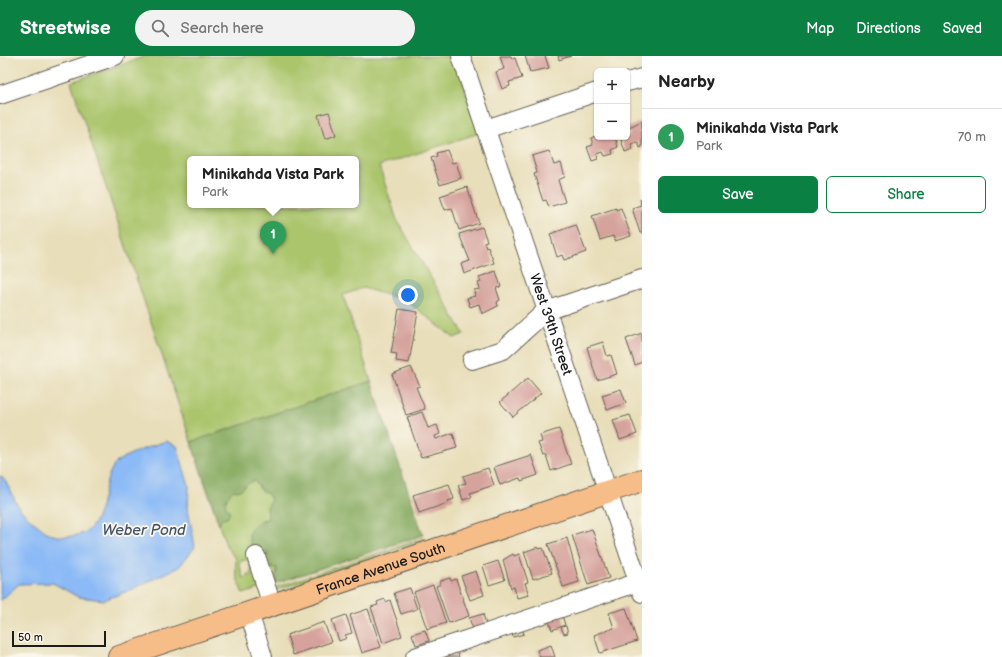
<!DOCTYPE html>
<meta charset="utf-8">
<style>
:root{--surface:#fff;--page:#f2f2f2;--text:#222;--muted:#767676;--line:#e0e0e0;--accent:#0b8043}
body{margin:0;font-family:"Balsamiq Sans",sans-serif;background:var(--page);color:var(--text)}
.controls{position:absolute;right:12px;top:12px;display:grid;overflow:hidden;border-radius:6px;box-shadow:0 1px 3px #0004}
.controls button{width:36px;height:36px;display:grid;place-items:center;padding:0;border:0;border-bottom:1px solid var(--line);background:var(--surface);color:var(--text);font:20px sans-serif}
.scale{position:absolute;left:12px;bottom:10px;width:94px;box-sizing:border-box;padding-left:4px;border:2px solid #1c1c1c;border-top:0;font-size:11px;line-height:14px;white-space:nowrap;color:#1c1c1c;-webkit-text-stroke:3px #fbf7ec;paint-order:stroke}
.you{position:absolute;left:408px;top:239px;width:14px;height:14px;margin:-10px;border:3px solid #fff;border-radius:50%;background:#1a73e8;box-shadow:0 0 0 6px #1a73e833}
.badge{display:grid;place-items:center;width:26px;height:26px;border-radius:50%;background:var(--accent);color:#fff;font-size:13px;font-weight:700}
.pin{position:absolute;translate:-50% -33px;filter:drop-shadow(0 1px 2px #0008)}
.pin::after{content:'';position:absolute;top:21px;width:14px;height:12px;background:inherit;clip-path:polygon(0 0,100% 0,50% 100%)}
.popup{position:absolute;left:187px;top:100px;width:172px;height:52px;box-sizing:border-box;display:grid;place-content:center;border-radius:6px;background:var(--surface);filter:drop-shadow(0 1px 3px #0005);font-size:13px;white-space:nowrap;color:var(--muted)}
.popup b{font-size:15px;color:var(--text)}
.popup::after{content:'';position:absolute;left:50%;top:100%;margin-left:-8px;border:8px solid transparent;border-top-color:var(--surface)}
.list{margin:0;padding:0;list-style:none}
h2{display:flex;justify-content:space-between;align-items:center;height:52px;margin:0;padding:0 16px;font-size:17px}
h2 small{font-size:13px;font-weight:400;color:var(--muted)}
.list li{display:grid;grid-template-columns:26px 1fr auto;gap:12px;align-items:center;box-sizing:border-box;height:56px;padding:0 16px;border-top:1px solid var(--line)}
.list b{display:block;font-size:15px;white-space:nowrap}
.list p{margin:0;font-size:13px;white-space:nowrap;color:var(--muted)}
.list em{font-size:13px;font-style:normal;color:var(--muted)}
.actions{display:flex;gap:8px;padding:12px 16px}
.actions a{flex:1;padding:9px 0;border:1px solid var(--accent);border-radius:6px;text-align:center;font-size:14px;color:var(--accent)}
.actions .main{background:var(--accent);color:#fff}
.icon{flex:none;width:22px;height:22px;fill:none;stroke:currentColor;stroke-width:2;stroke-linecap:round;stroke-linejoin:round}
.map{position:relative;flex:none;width:642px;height:601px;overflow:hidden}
header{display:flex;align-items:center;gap:24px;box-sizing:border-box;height:56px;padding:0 20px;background:var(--accent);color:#fff}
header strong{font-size:19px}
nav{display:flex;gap:22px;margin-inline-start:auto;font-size:14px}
.search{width:280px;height:36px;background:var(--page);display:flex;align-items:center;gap:10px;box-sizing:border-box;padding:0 14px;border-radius:22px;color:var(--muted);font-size:15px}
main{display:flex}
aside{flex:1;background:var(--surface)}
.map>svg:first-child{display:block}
.green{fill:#aac56c;stroke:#637044;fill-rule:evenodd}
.forest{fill:#87aa60;stroke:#52633e}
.water{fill:#8bbaf6;stroke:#546b89}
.building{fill:#d5a39c}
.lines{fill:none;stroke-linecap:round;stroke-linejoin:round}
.minor-casing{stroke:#636053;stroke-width:20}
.major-casing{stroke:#636053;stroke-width:24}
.minor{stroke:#fff;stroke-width:18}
.major{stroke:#f7bd88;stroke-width:22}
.labels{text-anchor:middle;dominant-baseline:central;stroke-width:3.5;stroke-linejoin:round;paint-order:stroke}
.street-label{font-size:14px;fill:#1c1c1c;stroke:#fbf7ec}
.water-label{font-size:15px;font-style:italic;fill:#435368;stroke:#fbf7ec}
</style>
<header>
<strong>Streetwise</strong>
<div class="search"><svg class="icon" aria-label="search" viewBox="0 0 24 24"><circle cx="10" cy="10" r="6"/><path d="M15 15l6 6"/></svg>Search here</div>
<nav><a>Map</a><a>Directions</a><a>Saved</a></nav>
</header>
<main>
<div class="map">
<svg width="642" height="601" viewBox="0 0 642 601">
<rect width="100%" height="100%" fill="#fbf7ec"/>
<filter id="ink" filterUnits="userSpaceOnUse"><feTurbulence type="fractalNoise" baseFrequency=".025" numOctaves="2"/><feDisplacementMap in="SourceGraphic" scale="8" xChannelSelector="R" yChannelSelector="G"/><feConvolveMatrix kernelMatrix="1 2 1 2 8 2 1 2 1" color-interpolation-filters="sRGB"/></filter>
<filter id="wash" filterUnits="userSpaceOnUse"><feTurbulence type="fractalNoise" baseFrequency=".012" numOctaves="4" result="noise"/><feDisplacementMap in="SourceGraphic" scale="16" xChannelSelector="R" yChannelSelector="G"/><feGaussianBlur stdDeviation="0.9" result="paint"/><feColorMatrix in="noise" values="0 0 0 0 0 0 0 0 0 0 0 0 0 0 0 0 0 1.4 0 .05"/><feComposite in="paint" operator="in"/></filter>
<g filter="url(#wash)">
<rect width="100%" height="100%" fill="#e8deba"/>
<path class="green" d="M146,0H454L479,77L379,110L397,164L464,278L454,282L407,245L363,232L343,239L371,325L191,386L71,26ZM190,103H356V149H190Z
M254,424L261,434L270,440C272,448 267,454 268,463L261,464L251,473L264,494L268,497L270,510L274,513L277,511L276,527L269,530L256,515L246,519L252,516L248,503L239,506L243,522L257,517L262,532L243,538C238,526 234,515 236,503L227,492L219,469L227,441L234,434L245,430Z
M424,482L425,484L274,535L270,533Z"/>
<path class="forest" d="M371,325L423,479L276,527L277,511L274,513L265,508L268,496L264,495L263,497L254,495C244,479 249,467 268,463L267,451L271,445L270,440L261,434L254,424C247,427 245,433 237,435L234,434L227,441L225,449L230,456L228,461L222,462L219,469L191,386Z"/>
<path class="water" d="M166,385L177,390L189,430L188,452L195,491L179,511L128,535L104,544L78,541L53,527L19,528L0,545V419C10,428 12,442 20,453C26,460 37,469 45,475C54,481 62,481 72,480C109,477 98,426 116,407C123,399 155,389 166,385Z"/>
<g id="blocks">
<path class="building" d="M500,0H511L512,3L515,2L522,22L509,26L510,30L502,33L496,16L504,13Z
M525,0H545L549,12L530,16Z
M558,0H571L559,4Z
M329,56L336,79L325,83L318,59Z
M642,65V91L640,92L638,86L631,88L633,93L625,96L621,84L630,79L627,72Z
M597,79V81H615L618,91L612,94L613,98L605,100L603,96L597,98L598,103L592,105L587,91L593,89L591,82Z
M447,94L452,107L456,106L461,122L440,129L431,102L437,100L436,97Z
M549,95L554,109L561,107L565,121L558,124L565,146L549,151L546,144L543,145L534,118L537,117L532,100Z
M467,131L479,167L459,174L452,152L445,154L440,140Z
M640,143H642V177H640L632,152L641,149Z
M616,152V154L621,152L631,180L615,185L613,180L600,184L592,160Z
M576,169L586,196L564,204L562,199L557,201L550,178Z
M482,171L487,185L484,186L486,192L488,191L494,207L464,218L461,208L470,205L459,178Z
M496,215L501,231L496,232L500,244L497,246L498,250L482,258L479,248L470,251L467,242L475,240L474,234L480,233L478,227L481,226L479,221Z
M399,253L418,256L409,307L396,305L397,298L391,297Z
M642,277V306L635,309L626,283Z
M603,286L607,300L611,299L617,318L597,324L587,291Z
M411,311L420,330L416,331L425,353L406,359L392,318Z
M528,322L541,337L513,361L500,346Z
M621,333L626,347L607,354L602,339Z
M422,356L428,372L437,369L440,378L435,380L436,383L453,377L457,392L421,402L407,361Z
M630,359L637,378L620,384L613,364Z
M559,373L571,408L551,415L546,399L543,400L538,387L542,386L540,379Z
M531,399L538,419L521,425L520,422L500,429L494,411Z
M488,412L494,429L470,437L472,441L463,444L458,429L466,427L463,420Z
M449,428L454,443L448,445V447L419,457L413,439Z
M592,473L609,522L588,529L572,479Z
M567,482L579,526L563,531L548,488Z
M538,491V493L543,492L552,517L533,523L524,496Z
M513,498L514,500L519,498L528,526L525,527L529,539L517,542L514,531L511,532L503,504Z
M498,505L505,524L489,529L483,510Z
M476,515L484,539L470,544L461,520Z
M450,522L451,525L456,523L469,560L449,567L436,530L441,528L440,525Z
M433,529L446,567L427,573L414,536Z
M410,532L417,553L401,558L394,537Z
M385,543L386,546L390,544L402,580L383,587L371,551L378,549L377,546Z
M626,552L637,585L600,597L594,579L614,572L609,557Z
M368,553L381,591L362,597L350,559Z
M561,556L565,569L552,574L547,560Z
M483,558L487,572L474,576L469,562Z
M346,559L352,577L345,579L347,582L339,585L332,564Z
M324,566L331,586L293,599L287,579Z
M521,569L524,578L513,581L510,573Z
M566,570L568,577L564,578L561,571Z
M425,574L429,585L416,589L412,578Z
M551,589L555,601H540L537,594Z
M456,591L459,601H445L443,595Z"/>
</g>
</g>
<g filter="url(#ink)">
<use href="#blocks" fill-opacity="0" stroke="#636053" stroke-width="1"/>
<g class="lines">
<g class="minor-casing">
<g id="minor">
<path id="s1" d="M461,0L642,537"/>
<path d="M627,26L642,22"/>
<path d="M0,39L115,0"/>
<path d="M486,73L597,36"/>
<path d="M472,304L503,294L546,255L642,223"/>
<path d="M256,500L272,549"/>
<path d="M249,557L263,601"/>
<path d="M415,601L642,525"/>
</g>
</g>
<g class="major-casing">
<g id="major">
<path id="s2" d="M119,601L642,424"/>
</g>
</g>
<use href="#minor" class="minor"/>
<use href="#major" class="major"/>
</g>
</g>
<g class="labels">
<g class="street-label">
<text stroke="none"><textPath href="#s1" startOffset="283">West 39th Street</textPath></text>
<text stroke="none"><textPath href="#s2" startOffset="276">France Avenue South</textPath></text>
</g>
<g class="water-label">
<text x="144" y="474">Weber Pond</text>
</g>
</g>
</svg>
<div class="controls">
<button>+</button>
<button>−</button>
</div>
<div class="scale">50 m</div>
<div class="you"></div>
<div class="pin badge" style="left:273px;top:198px;background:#2e9e5b">1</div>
<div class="popup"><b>Minikahda Vista Park</b>Park</div>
</div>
<aside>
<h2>Nearby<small></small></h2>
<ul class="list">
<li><span class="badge" style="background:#2e9e5b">1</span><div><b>Minikahda Vista Park</b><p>Park</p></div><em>70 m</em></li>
</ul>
<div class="actions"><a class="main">Save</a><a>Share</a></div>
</aside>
</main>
